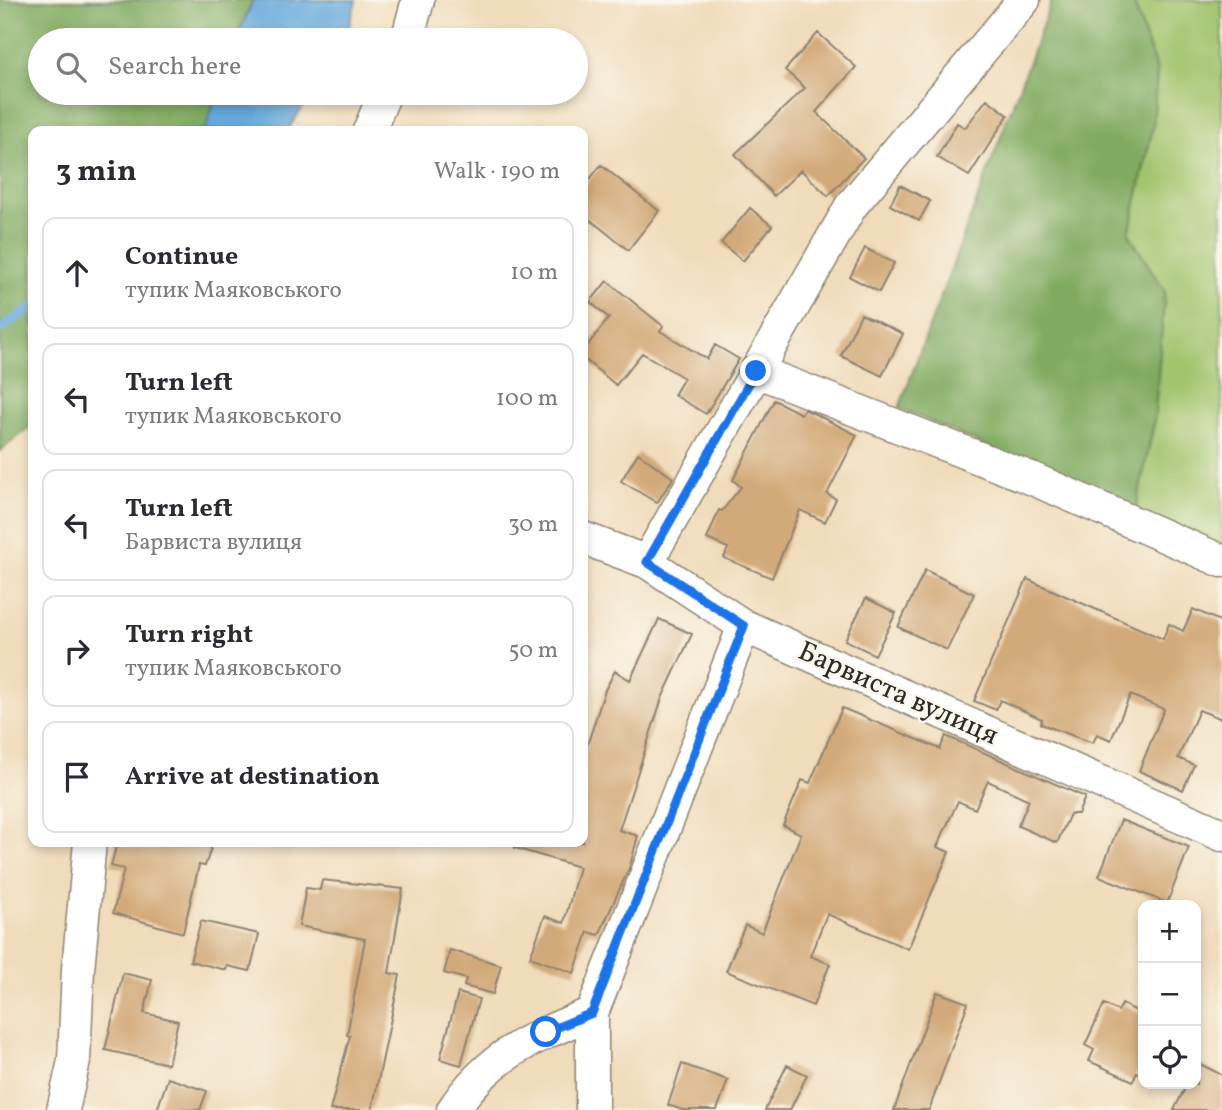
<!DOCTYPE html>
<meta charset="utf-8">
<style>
:root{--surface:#fff;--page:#f7f7f7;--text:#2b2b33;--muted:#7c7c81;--line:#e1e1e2}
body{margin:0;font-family:Vollkorn,serif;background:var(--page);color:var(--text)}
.controls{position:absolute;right:21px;bottom:21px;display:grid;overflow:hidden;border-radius:14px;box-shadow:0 4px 10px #0003}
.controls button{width:63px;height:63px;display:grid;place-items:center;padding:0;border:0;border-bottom:2px solid var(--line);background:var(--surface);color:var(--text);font:35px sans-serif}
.stop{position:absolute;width:21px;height:21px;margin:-16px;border:5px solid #1a73e8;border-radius:50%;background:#fff}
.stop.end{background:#1a73e8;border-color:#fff;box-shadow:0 2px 7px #0008}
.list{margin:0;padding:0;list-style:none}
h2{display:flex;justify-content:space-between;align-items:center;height:91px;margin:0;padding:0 28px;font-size:30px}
h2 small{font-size:23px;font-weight:400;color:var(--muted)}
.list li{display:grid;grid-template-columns:46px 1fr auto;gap:21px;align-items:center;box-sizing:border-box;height:112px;margin:0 14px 14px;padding:0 14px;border:2px solid var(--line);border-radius:14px}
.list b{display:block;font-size:26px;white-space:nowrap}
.list p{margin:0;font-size:23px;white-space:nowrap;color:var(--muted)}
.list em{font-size:23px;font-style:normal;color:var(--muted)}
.icon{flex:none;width:38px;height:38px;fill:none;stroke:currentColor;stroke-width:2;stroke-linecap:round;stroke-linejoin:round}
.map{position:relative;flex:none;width:1222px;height:1110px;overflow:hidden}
.search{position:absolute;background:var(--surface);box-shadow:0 4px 10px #0003;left:28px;top:28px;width:560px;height:77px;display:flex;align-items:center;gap:18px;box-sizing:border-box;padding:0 24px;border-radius:38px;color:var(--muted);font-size:26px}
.panel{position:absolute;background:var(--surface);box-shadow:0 4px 10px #0003;left:28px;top:126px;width:560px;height:721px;border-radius:14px}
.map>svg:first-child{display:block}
.green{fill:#a1c46d;stroke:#66784c;stroke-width:2}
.forest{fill:#80aa60;stroke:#566a46;stroke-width:2}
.water{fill:#66a9db;stroke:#486a83;stroke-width:2}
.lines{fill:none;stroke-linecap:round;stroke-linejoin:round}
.stream{stroke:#66a9db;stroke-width:9}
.building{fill:#d2a978}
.minor-casing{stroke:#8e8372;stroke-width:35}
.minor{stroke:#fff;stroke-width:32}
.route{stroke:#1a73e8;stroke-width:9}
.labels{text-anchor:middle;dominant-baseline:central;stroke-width:5;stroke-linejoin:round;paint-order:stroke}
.street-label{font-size:28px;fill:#2b2b2b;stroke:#fbf7ec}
</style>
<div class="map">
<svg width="1222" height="1110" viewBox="0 0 1222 1110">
<rect width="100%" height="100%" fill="#fbf7ec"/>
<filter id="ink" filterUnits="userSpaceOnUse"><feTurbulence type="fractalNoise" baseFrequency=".0143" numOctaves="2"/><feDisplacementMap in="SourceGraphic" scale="14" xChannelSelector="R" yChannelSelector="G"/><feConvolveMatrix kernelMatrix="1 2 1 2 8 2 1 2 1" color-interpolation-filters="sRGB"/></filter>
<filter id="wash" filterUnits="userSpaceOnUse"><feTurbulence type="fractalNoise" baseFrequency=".00686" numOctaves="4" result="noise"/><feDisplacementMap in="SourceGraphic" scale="28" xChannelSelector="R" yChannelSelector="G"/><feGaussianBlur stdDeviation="1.57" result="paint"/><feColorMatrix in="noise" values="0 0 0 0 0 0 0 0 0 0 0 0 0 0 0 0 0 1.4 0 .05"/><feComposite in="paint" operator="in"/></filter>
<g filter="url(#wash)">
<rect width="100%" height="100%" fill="#f0dbba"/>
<path class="green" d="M1133,0H1222V551L1135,512L1154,423L1129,234L1153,126L1157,72Z"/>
<path class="forest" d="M0,0H253L236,40H40V93H217L205,131H33V425L0,451Z
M1052,0H1133L1157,72L1153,126L1129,234L1165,292L1154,423L1135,512L899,408Z"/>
<path class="water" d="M253,0H356L346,40H236Z
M217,93H312L287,131H205Z"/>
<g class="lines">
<path class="stream" d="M0,329L33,307"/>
</g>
<g id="blocks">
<path class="building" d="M818,33L856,67L816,112L864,158L828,196L801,170L774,196L735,154L805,88L785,70Z
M987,99L1008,115L969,176L937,157L957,123L965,128Z
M601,165L659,211L628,250L583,214V188Z
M900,185L930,201L919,221L890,205Z
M750,208L772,226L743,261L721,243Z
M865,248L894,263L879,292L850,277Z
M607,281L663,326L660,331L707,359L715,345L739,359L706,414L674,395L684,378L642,353L616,385L583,358V351L609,318L590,302Z
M861,314L903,334L882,376L841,356Z
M774,400L801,414L804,409L815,414L857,435L827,494L836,499L825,522L800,510L772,578L724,558L728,548L707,539L719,510L722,511L741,487L733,480Z
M638,453L673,478L657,503L621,481Z
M925,570L974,594L947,650L898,627Z
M1027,579L1163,639L1169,624L1183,631L1193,609L1222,622V719L1199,710L1178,758L1194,765L1183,790L1139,771L1164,709L1130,695L1111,740L1097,734L1093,743L1041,724L1042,719L1000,700L996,710L974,701Z
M866,598L896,613L875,655L845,640Z
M659,619L692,634L662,698L619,830L638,836L630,866L599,935L588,932L574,973L530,957L545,916L564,923L579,867L515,848L516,842H583V758L605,690L615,671L630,680Z
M842,708L940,749L946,736L1085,797L1078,814H1070L1057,843L1018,826L1029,800L988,781L975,809L958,801L937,847L949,852L908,949L827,914L810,956L830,964L813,1006L726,971L745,925L762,933L801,834L783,825L802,780L810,783Z
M1121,820L1189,847L1167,903L1099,876Z
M117,842H213L205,866L199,865L183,933L113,913L124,869L111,866Z
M322,880L403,889L389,973L400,975L372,1110H330L350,1036L347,1035L365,939L299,926L306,888L320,890Z
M201,921L259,934L250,971L227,966L226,970L190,961Z
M450,950L501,965L493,994L464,986L466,979L444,973Z
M123,973L152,980L144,1013L178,1021L168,1064L105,1050Z
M937,992L968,1003L929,1110H894Z
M458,993L479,999L461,1065L440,1059Z
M1104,1004L1118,1011L1122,1004L1143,1014V1075L1137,1072L1133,1081L1089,1061L1094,1050L1085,1045Z
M1198,1063L1222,1075V1110H1174L1187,1084H1196Z
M682,1064L728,1080L717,1110H682L668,1105Z
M787,1065L807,1075L790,1110H765Z
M168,1078L207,1091L200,1110H157Z"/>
</g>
</g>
<g filter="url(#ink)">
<use href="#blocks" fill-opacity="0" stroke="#8e8372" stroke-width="2"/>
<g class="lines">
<g class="minor-casing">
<path id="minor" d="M407,40L418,0
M369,131L385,93
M756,371L1033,479L1222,561
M583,538L647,562L744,626L1222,835
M647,562L851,206L1024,0
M63,1110L74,1061L78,969L90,842
M453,1110C488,1055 534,1037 592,1013L744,626
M592,1110V1013"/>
</g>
<use href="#minor" class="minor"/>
</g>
</g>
<g class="lines" filter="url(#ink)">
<path class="route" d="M546,1032L592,1013L744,626L647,562L756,371"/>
</g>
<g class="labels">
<g class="street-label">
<text transform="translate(898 694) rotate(24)">Барвиста вулиця</text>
</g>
</g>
</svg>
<div class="controls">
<button>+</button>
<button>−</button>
<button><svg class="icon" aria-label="locate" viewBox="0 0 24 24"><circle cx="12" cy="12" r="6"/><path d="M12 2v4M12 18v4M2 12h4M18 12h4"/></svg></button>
</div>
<div class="stop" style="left:546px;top:1032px"></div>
<div class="stop end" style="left:756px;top:371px"></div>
<div class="search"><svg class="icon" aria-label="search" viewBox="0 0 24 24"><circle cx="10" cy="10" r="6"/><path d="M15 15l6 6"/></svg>Search here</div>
<section class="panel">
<h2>3 min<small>Walk · 190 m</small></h2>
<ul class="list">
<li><svg class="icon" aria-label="ahead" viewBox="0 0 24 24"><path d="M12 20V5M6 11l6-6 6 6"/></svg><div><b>Continue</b><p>тупик Маяковського</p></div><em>10 m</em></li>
<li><svg class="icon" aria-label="left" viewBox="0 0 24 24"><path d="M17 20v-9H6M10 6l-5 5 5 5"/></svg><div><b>Turn left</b><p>тупик Маяковського</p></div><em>100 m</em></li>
<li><svg class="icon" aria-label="left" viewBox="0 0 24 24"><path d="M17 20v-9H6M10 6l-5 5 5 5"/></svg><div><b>Turn left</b><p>Барвиста вулиця</p></div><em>30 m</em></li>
<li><svg class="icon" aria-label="right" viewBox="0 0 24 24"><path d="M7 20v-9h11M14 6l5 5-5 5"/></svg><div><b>Turn right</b><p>тупик Маяковського</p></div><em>50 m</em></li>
<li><svg class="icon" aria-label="arrive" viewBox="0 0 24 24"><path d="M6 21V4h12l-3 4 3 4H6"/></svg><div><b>Arrive at destination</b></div></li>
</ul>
</section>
</div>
